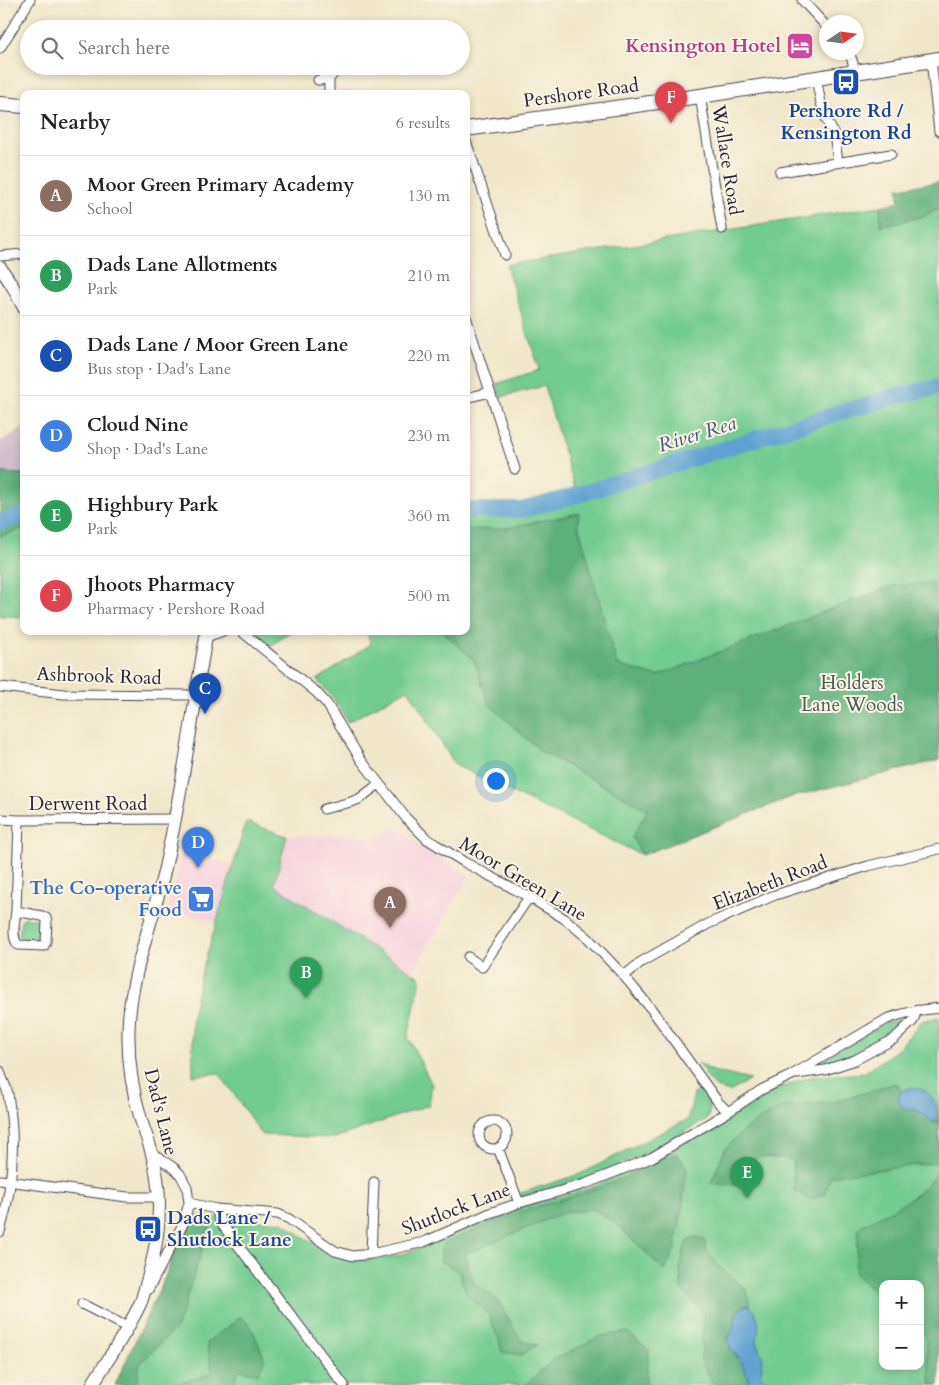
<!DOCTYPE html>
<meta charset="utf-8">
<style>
:root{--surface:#fff;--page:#f2f2f2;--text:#222;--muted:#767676;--line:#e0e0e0;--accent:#7c3aed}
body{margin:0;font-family:Cardo,serif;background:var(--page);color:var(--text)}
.controls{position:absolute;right:15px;bottom:15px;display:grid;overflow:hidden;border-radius:10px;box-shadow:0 2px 8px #0003}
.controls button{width:45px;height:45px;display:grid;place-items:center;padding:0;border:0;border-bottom:1px solid var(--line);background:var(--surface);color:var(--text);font:25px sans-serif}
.compass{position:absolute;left:819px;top:15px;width:45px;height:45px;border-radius:50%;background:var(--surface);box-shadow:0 2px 8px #0003;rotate:77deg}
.you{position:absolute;left:495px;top:780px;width:18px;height:18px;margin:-12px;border:4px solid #fff;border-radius:50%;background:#1a73e8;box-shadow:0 0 0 8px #1a73e833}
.badge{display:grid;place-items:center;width:32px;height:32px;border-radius:50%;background:var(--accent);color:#fff;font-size:16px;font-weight:700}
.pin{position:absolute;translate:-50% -41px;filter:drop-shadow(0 1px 2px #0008)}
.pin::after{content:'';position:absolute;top:26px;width:18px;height:15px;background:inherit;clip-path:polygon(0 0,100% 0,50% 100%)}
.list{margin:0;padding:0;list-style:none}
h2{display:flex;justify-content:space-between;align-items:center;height:65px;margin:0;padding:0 20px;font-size:21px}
h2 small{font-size:16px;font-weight:400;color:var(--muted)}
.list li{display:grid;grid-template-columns:32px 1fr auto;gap:15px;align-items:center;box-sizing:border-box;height:80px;padding:0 20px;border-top:1px solid var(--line)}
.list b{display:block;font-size:19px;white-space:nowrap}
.list p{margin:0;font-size:16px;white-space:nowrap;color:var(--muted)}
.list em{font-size:16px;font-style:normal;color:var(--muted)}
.icon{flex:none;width:28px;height:28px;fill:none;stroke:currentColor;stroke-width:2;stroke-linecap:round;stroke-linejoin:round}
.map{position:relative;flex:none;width:939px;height:1385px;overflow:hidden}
.search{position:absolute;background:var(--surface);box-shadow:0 2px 8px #0003;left:20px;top:20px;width:450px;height:55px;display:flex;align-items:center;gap:12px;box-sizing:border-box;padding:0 18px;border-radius:28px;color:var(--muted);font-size:19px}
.panel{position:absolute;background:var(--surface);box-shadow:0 2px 8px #0003;left:20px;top:90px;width:450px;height:545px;border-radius:10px}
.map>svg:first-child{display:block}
.built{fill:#f4cfdd}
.industrial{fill:#d0bdcd}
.green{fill:#72cb91;stroke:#4a7666;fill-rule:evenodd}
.forest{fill:#5daf7b;stroke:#40685b}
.water{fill:#5ea1d2;stroke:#406286}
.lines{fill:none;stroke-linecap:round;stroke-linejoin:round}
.river{stroke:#5ea1d2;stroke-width:16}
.street-casing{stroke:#414050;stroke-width:11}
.secondary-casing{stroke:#414050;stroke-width:14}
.primary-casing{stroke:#414050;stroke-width:16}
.street{stroke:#fff;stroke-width:9}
.secondary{stroke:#fff;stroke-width:12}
.primary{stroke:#fff;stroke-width:14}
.labels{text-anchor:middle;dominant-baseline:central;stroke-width:4;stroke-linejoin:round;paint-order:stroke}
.hotel-label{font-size:19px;font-weight:bold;fill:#b23c85;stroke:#fcf5e5;text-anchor:end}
.street-label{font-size:19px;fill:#22223b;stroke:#fcf5e5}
.transit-label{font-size:19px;font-weight:bold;fill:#164399;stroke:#fcf5e5}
.park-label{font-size:19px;fill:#3e5d59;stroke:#fcf5e5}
.shop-label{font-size:19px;font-weight:bold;fill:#366cbe;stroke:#fcf5e5;text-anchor:end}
.water-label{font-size:20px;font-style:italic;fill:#3a5577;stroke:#fcf5e5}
</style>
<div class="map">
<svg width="939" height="1385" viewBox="0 0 939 1385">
<rect width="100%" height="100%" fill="#fcf5e5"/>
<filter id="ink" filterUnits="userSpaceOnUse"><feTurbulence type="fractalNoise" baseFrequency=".02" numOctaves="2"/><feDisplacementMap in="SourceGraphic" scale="10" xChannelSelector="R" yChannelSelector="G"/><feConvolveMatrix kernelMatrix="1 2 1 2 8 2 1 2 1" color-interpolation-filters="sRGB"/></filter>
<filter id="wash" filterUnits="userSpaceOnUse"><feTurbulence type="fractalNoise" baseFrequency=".0096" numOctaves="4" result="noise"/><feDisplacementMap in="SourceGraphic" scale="20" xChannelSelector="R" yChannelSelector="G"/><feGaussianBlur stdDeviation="1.12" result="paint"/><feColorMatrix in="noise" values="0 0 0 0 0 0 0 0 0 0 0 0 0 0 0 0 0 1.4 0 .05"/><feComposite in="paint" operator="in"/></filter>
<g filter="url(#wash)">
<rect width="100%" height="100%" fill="#f0e7ca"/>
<path class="built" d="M396,827L412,840L470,875L412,972L274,885L287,836L353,835L374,839Z
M182,853L233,864L216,922L168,909Z"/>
<path class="industrial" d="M24,427V474L0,473V442Z"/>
<path class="green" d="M880,206L881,225L925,216L939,207V760L791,797L642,855L455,765L408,689L348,722L333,698L317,680L371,644L366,631H466V510H521L577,495L544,386L501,397L496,384L539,370L506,265Z
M0,473L24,474V617L0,616Z
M255,631H291L271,646Z
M246,822L287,836L274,885L421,978L408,1037L432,1085L429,1105L335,1138L262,1135L219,1073L193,1076L192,1017L200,978Z
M25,917L40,920L42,922L41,937L39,941L23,940L20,938L19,935L21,920Z
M911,1016L893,1034L854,1057L824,1068L800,1072L887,1022Z
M939,1017V1385H115L166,1275L181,1235L198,1216L283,1222L308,1240L338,1256L366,1260L386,1258L403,1254L521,1207L589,1188L650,1161L711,1129L776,1089L810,1077L863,1073L896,1051L922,1021ZM883,1284H920V1366H883Z
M698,1063L713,1071L750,1080L730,1092C711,1089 708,1077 698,1063Z
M701,1087C707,1098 712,1106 708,1118L651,1151L586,1179L521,1198V1193L580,1174L688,1119L694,1094Z"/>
<path class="forest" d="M939,182V207L925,216L881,226L880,206L899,202L898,188Z
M0,473L24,474V528L0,536Z
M579,513L578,524L617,665L657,676L891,586L933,583L939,609V760L791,797L642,855L632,837L648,810L539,750L489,704L474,660L442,631H466V530L506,528Z
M897,1083L901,1091L898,1100L923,1113L932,1122H939V1162L831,1176L825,1194L811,1200L794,1190L792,1159L761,1157L744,1162V1185H735L711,1183L725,1149L742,1132L759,1120L779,1108L834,1102Z
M677,1154L687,1168L681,1216L675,1249L665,1271L617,1225L594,1209L563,1213L465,1254L473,1281L499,1302L521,1341L537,1345L521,1355L502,1352L499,1340L488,1314L467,1295L459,1272L440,1261L442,1244L512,1214L580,1194L622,1179L670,1155Z
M939,1168V1385H931L925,1335L920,1331V1284H883V1300L855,1274L859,1227C885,1213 926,1196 939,1168Z
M198,1216L209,1217L210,1226L177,1327L140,1364L137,1385H115L166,1275L181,1235L189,1220Z
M695,1237L704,1240L708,1252L717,1265L747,1290L749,1305L741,1307L735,1316L734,1328L729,1340L730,1350L740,1360L748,1376L750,1385H714L701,1361L704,1314L681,1289L680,1268L686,1242Z
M241,1317L251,1326L265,1360L258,1374L239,1370L232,1385H175L212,1373L207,1342Z
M627,1332L649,1350L646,1385H526L551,1361L601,1336Z"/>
<path class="water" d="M912,1087C932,1090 937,1101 938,1121L932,1122C922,1112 917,1109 903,1109L898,1100L901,1091Z
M749,1305L755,1312L759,1323L757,1341L760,1352L763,1358L762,1367L760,1374L771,1385H750C748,1377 745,1369 741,1361C735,1351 731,1355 729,1340L727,1339L728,1337H730C735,1325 733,1318 741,1307Z"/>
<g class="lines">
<path class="river" d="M466,510H521L577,495L828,416L900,395L939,387
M0,522L24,515"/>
</g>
</g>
<g filter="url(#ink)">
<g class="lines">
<g class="street-casing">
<path id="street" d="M802,0L826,26
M0,48L30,0
M849,52L853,63V71
M931,60L939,131
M816,78L821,103L827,121L834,134L838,162
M329,79V94
M318,80L329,79L335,72
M700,96L722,229
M466,141L505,255
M780,172L891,154
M0,256L24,254
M466,317L515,469
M466,398L490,392
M241,631L316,692L327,704L361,760L406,818L427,839L464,862L529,897L565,919L588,938L624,976L652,1010L718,1102L728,1112
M206,637L223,631
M0,687L64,694L191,695L197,696
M324,809L351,802L359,799L379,784
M0,819L19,820L176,819
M16,911C15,921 11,937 18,945L44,946L46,942L47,921L46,918L42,916L16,911L19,820
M468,957L482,967L529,897
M624,976L641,962L708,924L775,895L868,866L939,849
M0,1071C2,1079 6,1086 8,1094C9,1101 10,1109 11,1117C15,1156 11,1194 0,1232
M797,1074L825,1070L855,1060L894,1039L913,1021L917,1010
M479 1135a14 14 0 1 1 28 0a14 14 0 1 1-28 0Z
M498,1148L519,1203
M0,1180L127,1197H159
M189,1203L216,1209L278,1214L289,1219L335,1251L353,1256L371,1254L424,1242L490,1213L519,1203L585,1184L651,1158L728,1112L761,1090L792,1075L887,1019C905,1012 920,1010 939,1008
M216,1209L221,1223L344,1385
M371,1254L374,1182
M148,1290L183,1224L189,1203L187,1187L180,1174L174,1168L152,1153
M82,1304L127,1327"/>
</g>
<g class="secondary-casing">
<path id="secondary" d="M0,267L12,285L24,308
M92,1385C109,1358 127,1332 140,1304C143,1298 144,1291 146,1285C159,1243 164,1196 152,1154C149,1141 143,1129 140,1116C131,1086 127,1051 129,1019C133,965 155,916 166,863C183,786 193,709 207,631"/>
</g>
<g class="primary-casing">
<path id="primary" d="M0,104L24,106
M466,129L700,96L939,59"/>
</g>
<use href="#street" class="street"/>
<use href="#secondary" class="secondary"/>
<use href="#primary" class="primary"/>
</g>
</g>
<defs>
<g id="hotel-square" transform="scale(1.4375)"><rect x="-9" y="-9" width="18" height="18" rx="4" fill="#d1479c" stroke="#fcf5e5"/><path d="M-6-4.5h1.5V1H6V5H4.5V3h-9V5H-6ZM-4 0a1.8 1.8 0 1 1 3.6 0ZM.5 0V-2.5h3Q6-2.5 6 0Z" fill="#fff"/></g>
<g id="bus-square" transform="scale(1.4375)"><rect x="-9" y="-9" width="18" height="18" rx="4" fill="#1a4fb4" stroke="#fcf5e5"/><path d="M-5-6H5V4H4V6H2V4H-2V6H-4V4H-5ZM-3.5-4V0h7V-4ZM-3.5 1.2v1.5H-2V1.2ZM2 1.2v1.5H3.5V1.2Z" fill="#fff"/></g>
<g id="supermarket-square" transform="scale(1.4375)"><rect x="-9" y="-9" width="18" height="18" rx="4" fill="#3f7fe0" stroke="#fcf5e5"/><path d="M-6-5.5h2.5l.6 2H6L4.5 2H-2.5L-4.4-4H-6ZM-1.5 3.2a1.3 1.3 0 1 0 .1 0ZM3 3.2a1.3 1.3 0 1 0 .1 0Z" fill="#fff"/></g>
</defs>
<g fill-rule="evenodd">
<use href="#hotel-square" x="800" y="46"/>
<use href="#bus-square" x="846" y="82"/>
<use href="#supermarket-square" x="201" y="899"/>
<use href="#bus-square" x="148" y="1229"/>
</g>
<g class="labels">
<g class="hotel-label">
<text x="781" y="46">Kensington Hotel</text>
</g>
<g class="street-label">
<text transform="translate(581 93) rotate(-8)">Pershore Road</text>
<text transform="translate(727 160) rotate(81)">Wallace Road</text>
<text transform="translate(99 676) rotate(2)">Ashbrook Road</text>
<text x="88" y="804">Derwent Road</text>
<text transform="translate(523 879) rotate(31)">Moor Green Lane</text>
<text transform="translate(770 883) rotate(-21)">Elizabeth Road</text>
<text transform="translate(161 1112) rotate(76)">Dad's Lane</text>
<text transform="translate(456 1209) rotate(-21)">Shutlock Lane</text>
</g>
<g class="transit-label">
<text x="846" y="111">Pershore Rd /<tspan x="846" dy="22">Kensington Rd</tspan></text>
<text x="167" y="1218" text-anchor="start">Dads Lane /<tspan x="167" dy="22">Shutlock Lane</tspan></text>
</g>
<g class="park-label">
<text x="852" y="683">Holders<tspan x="852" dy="22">Lane Woods</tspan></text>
</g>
<g class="shop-label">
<text x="182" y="888">The Co-operative<tspan x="182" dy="22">Food</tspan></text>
</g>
<g class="water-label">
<text transform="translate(697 434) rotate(-17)">River Rea</text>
</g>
</g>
</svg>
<div class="controls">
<button>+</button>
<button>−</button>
</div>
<svg class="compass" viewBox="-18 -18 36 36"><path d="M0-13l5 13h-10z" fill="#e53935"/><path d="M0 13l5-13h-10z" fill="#767676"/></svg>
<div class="you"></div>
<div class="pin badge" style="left:390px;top:928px;background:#8d6e63">A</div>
<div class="pin badge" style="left:306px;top:998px;background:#2e9e5b">B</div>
<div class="pin badge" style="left:205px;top:714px;background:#1a4fb4">C</div>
<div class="pin badge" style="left:198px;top:868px;background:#3f7fe0">D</div>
<div class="pin badge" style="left:747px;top:1198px;background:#2e9e5b">E</div>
<div class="pin badge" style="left:671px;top:123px;background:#e0444e">F</div>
<div class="search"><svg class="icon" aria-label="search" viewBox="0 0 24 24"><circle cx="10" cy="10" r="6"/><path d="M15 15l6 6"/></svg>Search here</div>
<section class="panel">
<h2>Nearby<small>6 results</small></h2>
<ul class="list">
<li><span class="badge" style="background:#8d6e63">A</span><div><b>Moor Green Primary Academy</b><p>School</p></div><em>130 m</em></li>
<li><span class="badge" style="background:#2e9e5b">B</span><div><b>Dads Lane Allotments</b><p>Park</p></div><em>210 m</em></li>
<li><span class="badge" style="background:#1a4fb4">C</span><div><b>Dads Lane / Moor Green Lane</b><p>Bus stop · Dad's Lane</p></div><em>220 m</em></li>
<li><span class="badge" style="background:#3f7fe0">D</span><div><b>Cloud Nine</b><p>Shop · Dad's Lane</p></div><em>230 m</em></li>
<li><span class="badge" style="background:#2e9e5b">E</span><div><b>Highbury Park</b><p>Park</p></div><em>360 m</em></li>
<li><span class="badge" style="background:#e0444e">F</span><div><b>Jhoots Pharmacy</b><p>Pharmacy · Pershore Road</p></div><em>500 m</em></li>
</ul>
</section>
</div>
